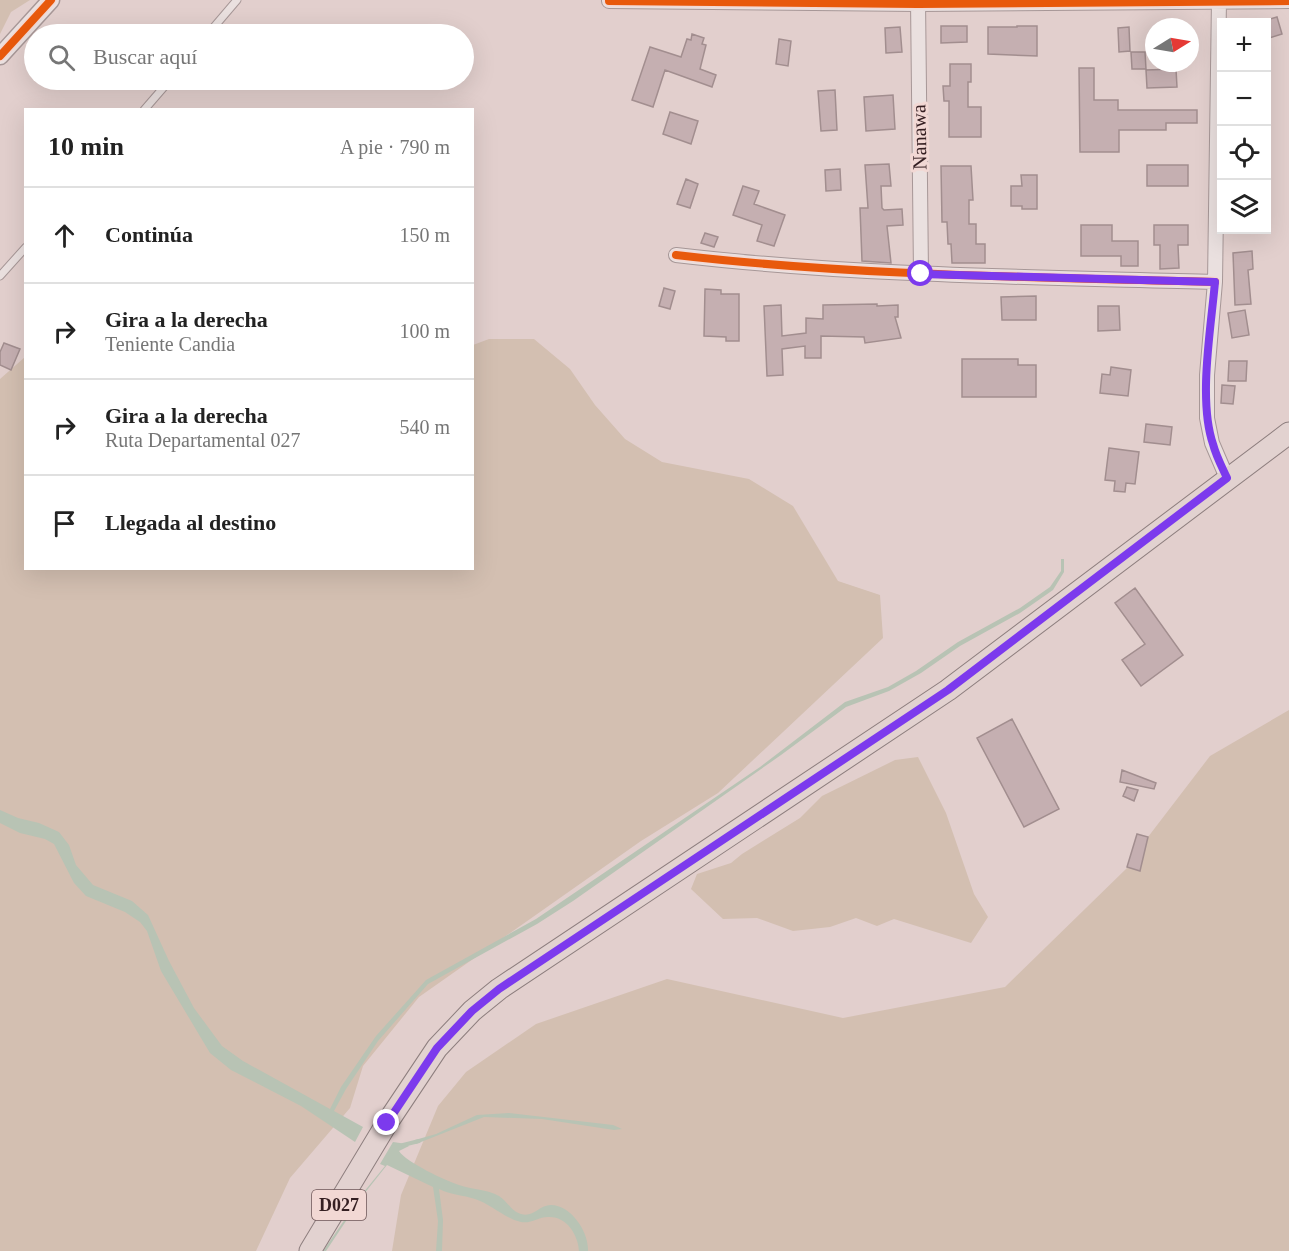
<!DOCTYPE html>
<html lang="es">
<meta charset="utf-8">
<style>
:root{--surface:#fff;--page:#f6f6f6;--text:#222;--muted:#767676;--line:#e0e0e0}
body{margin:0;font-family:Georgia,serif;background:var(--page);color:var(--text)}
.controls{position:absolute;right:18px;top:18px;display:grid;overflow:hidden;border-radius:0px;box-shadow:0 6px 24px #0002}
.controls button{width:54px;height:54px;display:grid;place-items:center;padding:0;border:0;border-bottom:2px solid var(--line);background:var(--surface);color:var(--text);font:30px sans-serif}
.compass{position:absolute;left:1145px;top:18px;width:54px;height:54px;border-radius:50%;background:var(--surface);box-shadow:0 6px 24px #0002;rotate:79deg}
.stop{position:absolute;width:18px;height:18px;margin:-14px;border:4px solid #7c3aed;border-radius:50%;background:#fff}
.stop.end{background:#7c3aed;border-color:#fff;box-shadow:0 2px 6px #0008}
.list{margin:0;padding:0;list-style:none}
h2{display:flex;justify-content:space-between;align-items:center;height:78px;margin:0;padding:0 24px;font-size:26px}
h2 small{font-size:20px;font-weight:400;color:var(--muted)}
.list li{display:grid;grid-template-columns:39px 1fr auto;gap:18px;align-items:center;box-sizing:border-box;height:96px;padding:0 24px;border-top:2px solid var(--line)}
.list b{display:block;font-size:22px;white-space:nowrap}
.list p{margin:0;font-size:20px;white-space:nowrap;color:var(--muted)}
.list em{font-size:20px;font-style:normal;color:var(--muted)}
.icon{flex:none;width:33px;height:33px;fill:none;stroke:currentColor;stroke-width:2;stroke-linecap:round;stroke-linejoin:round}
.map{position:relative;flex:none;width:1289px;height:1251px;overflow:hidden}
.search{position:absolute;background:var(--surface);box-shadow:0 6px 24px #0002;left:24px;top:24px;width:450px;height:66px;display:flex;align-items:center;gap:15px;box-sizing:border-box;padding:0 21px;border-radius:33px;color:var(--muted);font-size:22px}
.panel{position:absolute;background:var(--surface);box-shadow:0 6px 24px #0002;left:24px;top:108px;width:450px;height:462px;border-radius:0px}
.map>svg:first-child{display:block}
.green{fill:#d3bfb1}
.water{fill:#b8c3b4}
.lines{fill:none;stroke-linecap:round;stroke-linejoin:round}
.stream{stroke:#b8c3b4;stroke-width:4}
.building{fill:#c5afb1;stroke:#a28e8f;stroke-width:1.5}
.service-casing{stroke:#a79797;stroke-width:9}
.minor-casing{stroke:#a79797;stroke-width:16}
.tertiary-casing{stroke:#a79797;stroke-width:19}
.primary-casing{stroke:#8d7e7e;stroke-width:23}
.service{stroke:#eae0df;stroke-width:7}
.minor{stroke:#eae0df;stroke-width:14}
.tertiary{stroke:#eae0df;stroke-width:16}
.primary{stroke:#e2d2d0;stroke-width:21}
.cycleway-casing{stroke:#f2d8d4;stroke-width:11}
.cycleway{stroke:#e8590c;stroke-width:8}
.route{stroke:#7c3aed;stroke-width:8}
.labels{text-anchor:middle;dominant-baseline:central;stroke-width:6;stroke-linejoin:round;paint-order:stroke}
.shield{fill:#f2d8d4;stroke:#6e5657;stroke-width:1.5}
.shield-label{font-size:18px;font-weight:bold;fill:#351f22}
.street-label{font-size:20px;fill:#351f22;stroke:#f2d8d4}
</style>
<div class="map">
<svg width="1289" height="1251" viewBox="0 0 1289 1251">
<rect width="100%" height="100%" fill="#e2cfcd"/>
<path class="green" d="M0,0H30L11,12L0,34Z
M489,339H534L570,369L595,405L625,439L662,462L749,479L793,506L838,581L880,595L883,638L718,793L641,841L419,997L363,1066L350,1108L290,1178L256,1251H0V379L25,357L26,568H472L473,345Z
M1289,710V1251H392L401,1195L438,1106L466,1072L536,1024L667,979L843,1018L1005,987L1127,868L1134,844L1148,837L1210,756Z
M918,757L946,813L974,894L988,917L971,943L894,919L877,926L856,918L830,927L793,931L757,918L723,919L691,889L697,874L731,863L742,854L800,818L822,796L895,760Z"/>
<path class="water" d="M1061,559H1064V572L1053,590L1020,613L960,646L921,673L889,691L846,707L781,755L573,901L537,924L428,984L378,1041L346,1089L334,1111L363,1127L355,1142L301,1106L231,1070L210,1053L161,971L147,931L140,922L125,912L86,896L74,883L54,844L45,839L20,833L0,823V810L18,818L39,823L59,832L69,845L76,865L93,885L132,901L148,915L169,961L194,1008L222,1046L243,1061L330,1109L341,1087L376,1036L426,980L536,919L760,767L845,702L888,687L916,671L958,642L1020,608L1050,587L1061,571Z
M509,1113L613,1125L622,1129L614,1130L542,1119L484,1117L416,1144L415,1140L436,1134L477,1115Z
M393,1142L407,1144L409,1146L399,1151C406,1162 446,1181 459,1185C472,1190 487,1189 499,1196C507,1201 512,1212 521,1214C533,1218 539,1205 551,1205C571,1205 589,1232 588,1251H579C578,1235 567,1216 548,1217C538,1217 531,1224 521,1222C504,1218 491,1204 475,1199C463,1195 451,1195 439,1189L443,1220L442,1251H436L438,1221L433,1187L387,1165L364,1194L326,1251H323L363,1193L385,1166L380,1164Z"/>
<g class="lines">
<path class="stream" d="M403,1145L419,1141"/>
</g>
<path class="building" d="M1277,17L1282,34L1266,39V20Z
M941,26H967V42L941,43Z
M1017,26H1037V56L988,54V27H1017Z
M900,27L902,52L886,53L885,28Z
M1129,27L1130,51L1119,52L1118,28Z
M692,34L704,38L702,44L706,45L700,69L716,75L712,87L665,70L653,107L632,100L650,47L681,57L687,39L691,40Z
M779,39L791,41L788,66L776,64Z
M1131,52H1145L1146,69H1132Z
M950,64H971V82H968V107H981V137H949V101H944L943,86H950Z
M1079,68H1094V100H1118V110H1197V123H1166V130H1119V152H1080Z
M1176,69L1177,87L1147,88L1146,70Z
M835,90L837,130L821,131L818,91Z
M893,95L895,129L866,131L864,97Z
M670,112L698,121L691,144L663,134Z
M889,164L891,186H881L882,208L884,210L902,209L903,225L887,226L891,263L862,261L860,208H868L865,165Z
M1147,165H1188V186H1147Z
M941,166H971L973,200H969V224H976V244H985V263H952L951,244H948L947,222H942Z
M840,169L841,190L826,191L825,170Z
M1021,175H1037V209H1022V206H1011V186H1022Z
M686,179L698,184L690,208L677,204Z
M743,186L759,191L754,204L785,215L774,246L757,241L762,225L733,215Z
M1081,225H1112V241H1138V266H1121V256H1081Z
M1154,225H1188V245H1178L1179,268L1160,269V245H1154Z
M705,233L718,237L714,247L701,243Z
M1252,251L1253,269L1248,270L1251,304L1235,305L1233,253Z
M664,288L675,291L670,309L659,306Z
M705,289L721,290V294H739V341H726V337L704,336Z
M1036,296V320H1002L1001,297Z
M877,304V306L898,305V317H895L901,338L865,343L864,337L821,336V358H805V346L782,349L783,375L767,376L764,306L781,305L782,336L806,333V318L823,319V305Z
M1098,306H1119L1120,330L1098,331Z
M1245,310L1249,335L1232,338L1228,313Z
M4,343L20,349L11,370L0,365V352Z
M962,359H1018V365H1036V397H962Z
M1229,361H1247L1246,381H1228Z
M1111,367L1131,370L1128,396L1100,393L1102,374L1110,375Z
M1222,385L1235,386L1233,404L1221,403Z
M1146,424L1172,427L1170,445L1144,442Z
M1109,448L1139,452L1135,484L1126,483L1125,492L1114,491L1115,481L1105,480Z
M1135,588L1183,655L1141,686L1122,660L1145,644L1115,603Z
M1012,719L1059,809L1024,827L977,738Z
M1122,770L1156,783L1154,789L1120,782Z
M1127,787L1138,790L1134,801L1123,796Z
M1137,834L1148,837L1140,871L1127,867Z"/>
<g class="lines">
<g class="service-casing">
<path id="service" d="M208,34L237,0
M144,110L170,80
M0,276L26,247"/>
</g>
<g class="minor-casing">
<path id="minor" d="M918,0L921,274
M1219,0L1215,282L1207,375V418L1212,443L1227,478
M609,1L918,4L1289,1
M676,255C855,276 1035,277 1215,282"/>
</g>
<g class="tertiary-casing">
<path id="tertiary" d="M0,56L51,0"/>
</g>
<g class="primary-casing">
<path id="primary" d="M310,1251L387,1123L437,1048L472,1011L499,989L948,690L1289,433"/>
</g>
<use href="#service" class="service"/>
<use href="#minor" class="minor"/>
<use href="#tertiary" class="tertiary"/>
<use href="#primary" class="primary"/>
<g class="cycleway-casing">
<path id="cycleway" d="M609,1L918,4L1289,1
M0,56L51,0
M676,255C855,276 1035,277 1215,282"/>
</g>
<use href="#cycleway" class="cycleway"/>
</g>
<g class="lines">
<path class="route" d="M387,1123L437,1048L472,1011L499,989L948,690L1227,478C1222,467 1216,456 1213,444C1198,400 1211,328 1215,282L921,274"/>
</g>
<g class="labels">
<rect class="shield" x="312" y="1190" width="54" height="30" rx="4.5"/>
<g class="shield-label">
<text x="339" y="1205">D027</text>
</g>
<g class="street-label">
<text transform="translate(919 137) rotate(-91)">Nanawa</text>
</g>
</g>
</svg>
<div class="controls">
<button>+</button>
<button>−</button>
<button><svg class="icon" aria-label="locate" viewBox="0 0 24 24"><circle cx="12" cy="12" r="6"/><path d="M12 2v4M12 18v4M2 12h4M18 12h4"/></svg></button>
<button><svg class="icon" aria-label="layers" viewBox="0 0 24 24"><path d="M12 4l9 5-9 5-9-5zM3 14l9 5 9-5"/></svg></button>
</div>
<svg class="compass" viewBox="-18 -18 36 36"><path d="M0-13l5 13h-10z" fill="#e53935"/><path d="M0 13l5-13h-10z" fill="#767676"/></svg>
<div class="stop" style="left:921px;top:274px"></div>
<div class="stop end" style="left:387px;top:1123px"></div>
<div class="search"><svg class="icon" aria-label="search" viewBox="0 0 24 24"><circle cx="10" cy="10" r="6"/><path d="M15 15l6 6"/></svg>Buscar aquí</div>
<section class="panel">
<h2>10 min<small>A pie · 790 m</small></h2>
<ul class="list">
<li><svg class="icon" aria-label="ahead" viewBox="0 0 24 24"><path d="M12 20V5M6 11l6-6 6 6"/></svg><div><b>Continúa</b></div><em>150 m</em></li>
<li><svg class="icon" aria-label="right" viewBox="0 0 24 24"><path d="M7 20v-9h11M14 6l5 5-5 5"/></svg><div><b>Gira a la derecha</b><p>Teniente Candia</p></div><em>100 m</em></li>
<li><svg class="icon" aria-label="right" viewBox="0 0 24 24"><path d="M7 20v-9h11M14 6l5 5-5 5"/></svg><div><b>Gira a la derecha</b><p>Ruta Departamental 027</p></div><em>540 m</em></li>
<li><svg class="icon" aria-label="arrive" viewBox="0 0 24 24"><path d="M6 21V4h12l-3 4 3 4H6"/></svg><div><b>Llegada al destino</b></div></li>
</ul>
</section>
</div>
